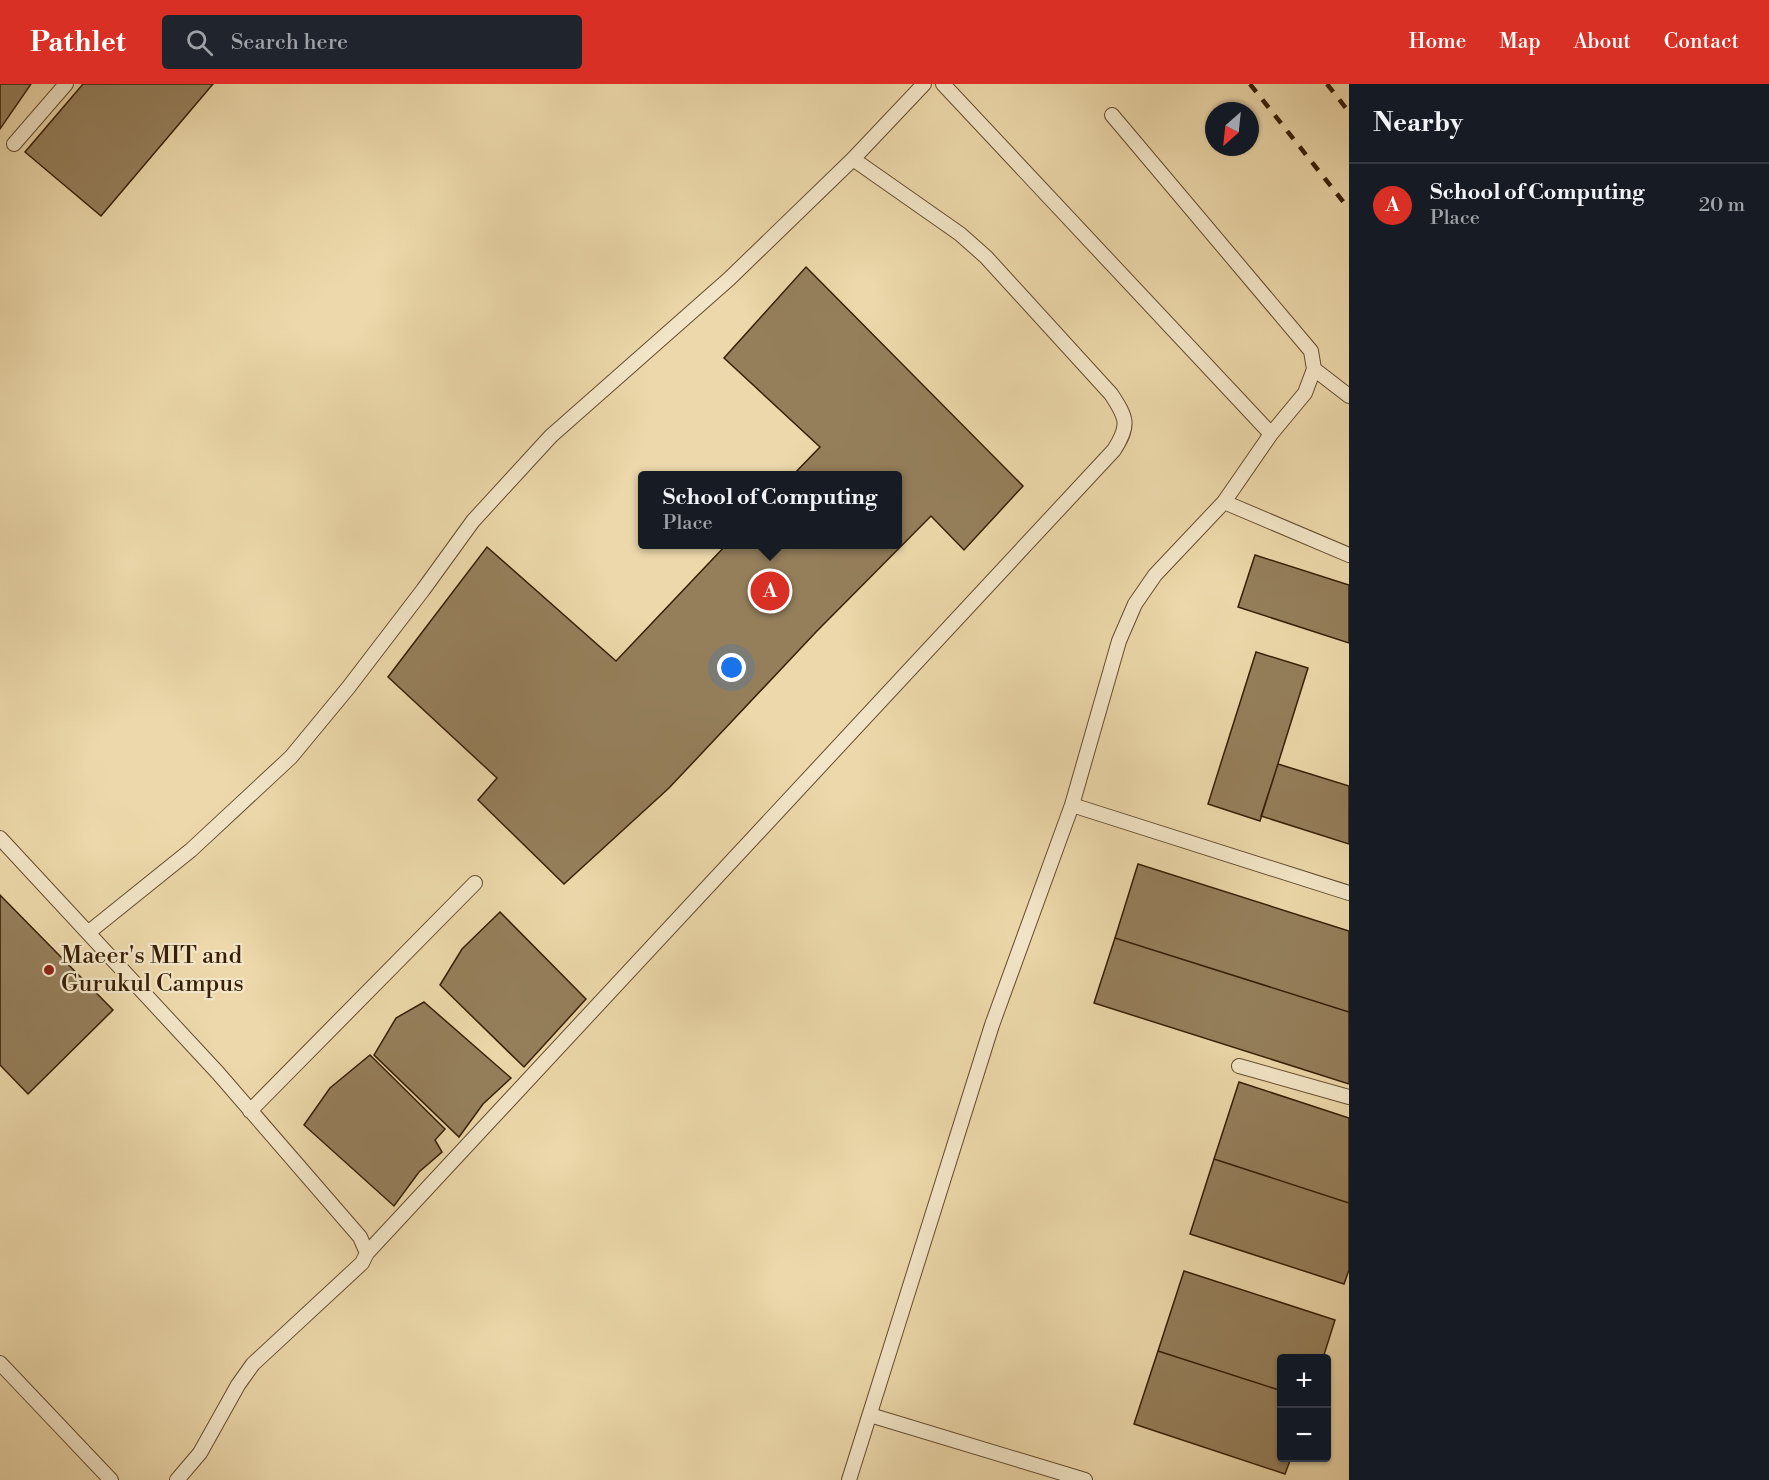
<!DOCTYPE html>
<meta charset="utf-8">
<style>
:root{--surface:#171b24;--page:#20242c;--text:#f1f3f6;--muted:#9ea1a6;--line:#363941;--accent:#d93025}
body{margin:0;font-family:"Libre Bodoni",serif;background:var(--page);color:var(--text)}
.controls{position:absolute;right:18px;bottom:18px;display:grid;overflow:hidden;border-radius:6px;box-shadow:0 2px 4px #0004}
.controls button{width:54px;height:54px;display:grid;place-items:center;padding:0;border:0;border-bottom:2px solid var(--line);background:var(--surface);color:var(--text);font:30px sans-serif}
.compass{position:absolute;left:1205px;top:18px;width:54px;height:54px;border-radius:50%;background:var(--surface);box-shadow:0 2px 4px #0004;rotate:207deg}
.you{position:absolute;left:732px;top:584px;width:21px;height:21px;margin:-15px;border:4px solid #fff;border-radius:50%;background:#1a73e8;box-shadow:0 0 0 9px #1a73e833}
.badge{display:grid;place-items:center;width:39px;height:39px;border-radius:50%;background:var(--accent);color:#fff;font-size:20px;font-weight:700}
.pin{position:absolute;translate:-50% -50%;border:3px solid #fff;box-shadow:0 2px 6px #0006}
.popup{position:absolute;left:638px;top:387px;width:264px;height:78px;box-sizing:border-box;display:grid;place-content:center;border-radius:6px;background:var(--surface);filter:drop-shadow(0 2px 4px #0005);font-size:20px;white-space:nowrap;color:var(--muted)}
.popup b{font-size:22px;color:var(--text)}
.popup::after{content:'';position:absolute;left:50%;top:100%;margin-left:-12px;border:12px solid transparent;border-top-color:var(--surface)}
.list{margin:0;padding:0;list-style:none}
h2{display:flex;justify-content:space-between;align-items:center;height:78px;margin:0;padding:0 24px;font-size:26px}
h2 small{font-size:20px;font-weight:400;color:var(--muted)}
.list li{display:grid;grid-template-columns:39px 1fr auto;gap:18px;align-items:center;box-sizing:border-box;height:84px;padding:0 24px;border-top:2px solid var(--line)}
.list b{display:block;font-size:22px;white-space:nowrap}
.list p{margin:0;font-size:20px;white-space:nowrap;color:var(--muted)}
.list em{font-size:20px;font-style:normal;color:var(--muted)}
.icon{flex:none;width:33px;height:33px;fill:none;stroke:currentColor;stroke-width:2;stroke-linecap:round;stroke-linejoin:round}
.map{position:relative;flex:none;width:1349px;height:1396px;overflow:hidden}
header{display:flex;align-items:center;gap:36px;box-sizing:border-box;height:84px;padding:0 30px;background:var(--accent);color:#fff}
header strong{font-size:28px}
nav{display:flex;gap:33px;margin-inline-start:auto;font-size:21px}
.search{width:420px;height:54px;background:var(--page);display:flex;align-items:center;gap:15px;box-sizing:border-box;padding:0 21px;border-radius:6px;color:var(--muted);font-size:22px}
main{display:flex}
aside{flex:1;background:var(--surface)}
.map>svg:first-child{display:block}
.building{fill:#957f5b;stroke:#371e05;stroke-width:1.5}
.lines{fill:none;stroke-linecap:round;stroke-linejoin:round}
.lane-casing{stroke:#644c2e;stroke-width:16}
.lane{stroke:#f3e6c8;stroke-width:14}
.rail{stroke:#371e05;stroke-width:4.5;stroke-dasharray:10 10;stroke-linecap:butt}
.poi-dot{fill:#8f2418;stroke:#f3e6c8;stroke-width:2}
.labels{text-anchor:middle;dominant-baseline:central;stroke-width:4.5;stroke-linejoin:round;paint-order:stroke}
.poi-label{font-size:24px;fill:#371e05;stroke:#f3e6c8;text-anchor:start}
</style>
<header>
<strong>Pathlet</strong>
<div class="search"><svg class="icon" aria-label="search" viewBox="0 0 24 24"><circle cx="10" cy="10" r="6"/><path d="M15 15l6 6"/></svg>Search here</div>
<nav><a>Home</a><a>Map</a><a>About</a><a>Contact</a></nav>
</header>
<main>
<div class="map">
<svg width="1349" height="1396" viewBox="0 0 1349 1396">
<rect width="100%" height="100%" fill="#ecd8aa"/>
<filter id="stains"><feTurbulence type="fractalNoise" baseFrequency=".00333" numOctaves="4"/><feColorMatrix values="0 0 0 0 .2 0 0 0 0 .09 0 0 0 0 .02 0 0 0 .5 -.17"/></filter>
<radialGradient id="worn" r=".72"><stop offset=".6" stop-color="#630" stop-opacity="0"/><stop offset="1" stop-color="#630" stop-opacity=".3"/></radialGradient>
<path class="building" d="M0,0H31L0,45Z
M83,0H213L101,132L25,68Z
M806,183L1023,402L964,466L931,432L816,548L669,704L564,800L478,716L497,694L388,593L487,463L616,577L727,460H898V392H792L820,363L724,274Z
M1255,471L1349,501V559L1238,523Z
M1256,568L1308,584L1260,737L1208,720Z
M1278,680L1349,702V760L1261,732Z
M1138,780L1349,847V928L1115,854Z
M0,811L113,926L28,1010L0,981Z
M500,828L586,915L524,983L440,901L462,865Z
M1115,854L1349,928V1000L1094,919Z
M424,918L511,994L483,1020L459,1053L374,971L396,934Z
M370,971L445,1045L435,1056L442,1068L419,1088L394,1122L304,1041L330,1004Z
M1239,998L1349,1034V1119L1214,1075Z
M1214,1075L1349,1119V1186L1344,1200L1190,1150Z
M1184,1187L1335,1236L1323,1274H1282V1307L1158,1267Z
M1158,1267L1282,1307V1374H1291L1285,1390L1134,1340Z"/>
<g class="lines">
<g class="lane-casing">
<path id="lane" d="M943,0L1271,350
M14,60L66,0
M1314,285L1349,312
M1224,418L1349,471
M1072,721L1349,809
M0,754L218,989L360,1153L367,1169
M89,848L191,766L291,673L348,604L423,506L473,437L551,352L729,195L853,75L924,0
M1239,982L1349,1013
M250,1027L475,799
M0,1279L111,1396
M870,1331L1085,1396
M177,1396L200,1369L238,1301L253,1280L362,1179L367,1169L1114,366C1130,341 1127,334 1111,310L986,173L960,150L853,75
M849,1396L992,941L1072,721L1119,557L1135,520L1155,491L1224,418L1271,350L1305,309L1314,285L1311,267L1112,31"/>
</g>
<use href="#lane" class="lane"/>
<path class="rail" d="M1250,0L1349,125
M1327,0L1349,28"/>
</g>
<circle class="poi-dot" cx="49" cy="886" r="6"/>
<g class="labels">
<g class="poi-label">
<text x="61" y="872">Maeer's MIT and<tspan x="61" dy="28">Gurukul Campus</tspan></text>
</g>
</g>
<rect width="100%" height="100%" filter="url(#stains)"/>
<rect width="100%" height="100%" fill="url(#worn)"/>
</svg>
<div class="controls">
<button>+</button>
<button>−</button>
</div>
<svg class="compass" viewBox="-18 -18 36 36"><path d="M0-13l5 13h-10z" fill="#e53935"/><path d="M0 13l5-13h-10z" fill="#9ea1a6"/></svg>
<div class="you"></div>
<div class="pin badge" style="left:770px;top:507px">A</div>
<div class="popup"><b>School of Computing</b>Place</div>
</div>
<aside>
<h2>Nearby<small></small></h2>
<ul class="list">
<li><span class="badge">A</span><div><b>School of Computing</b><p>Place</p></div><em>20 m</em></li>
</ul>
</aside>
</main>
